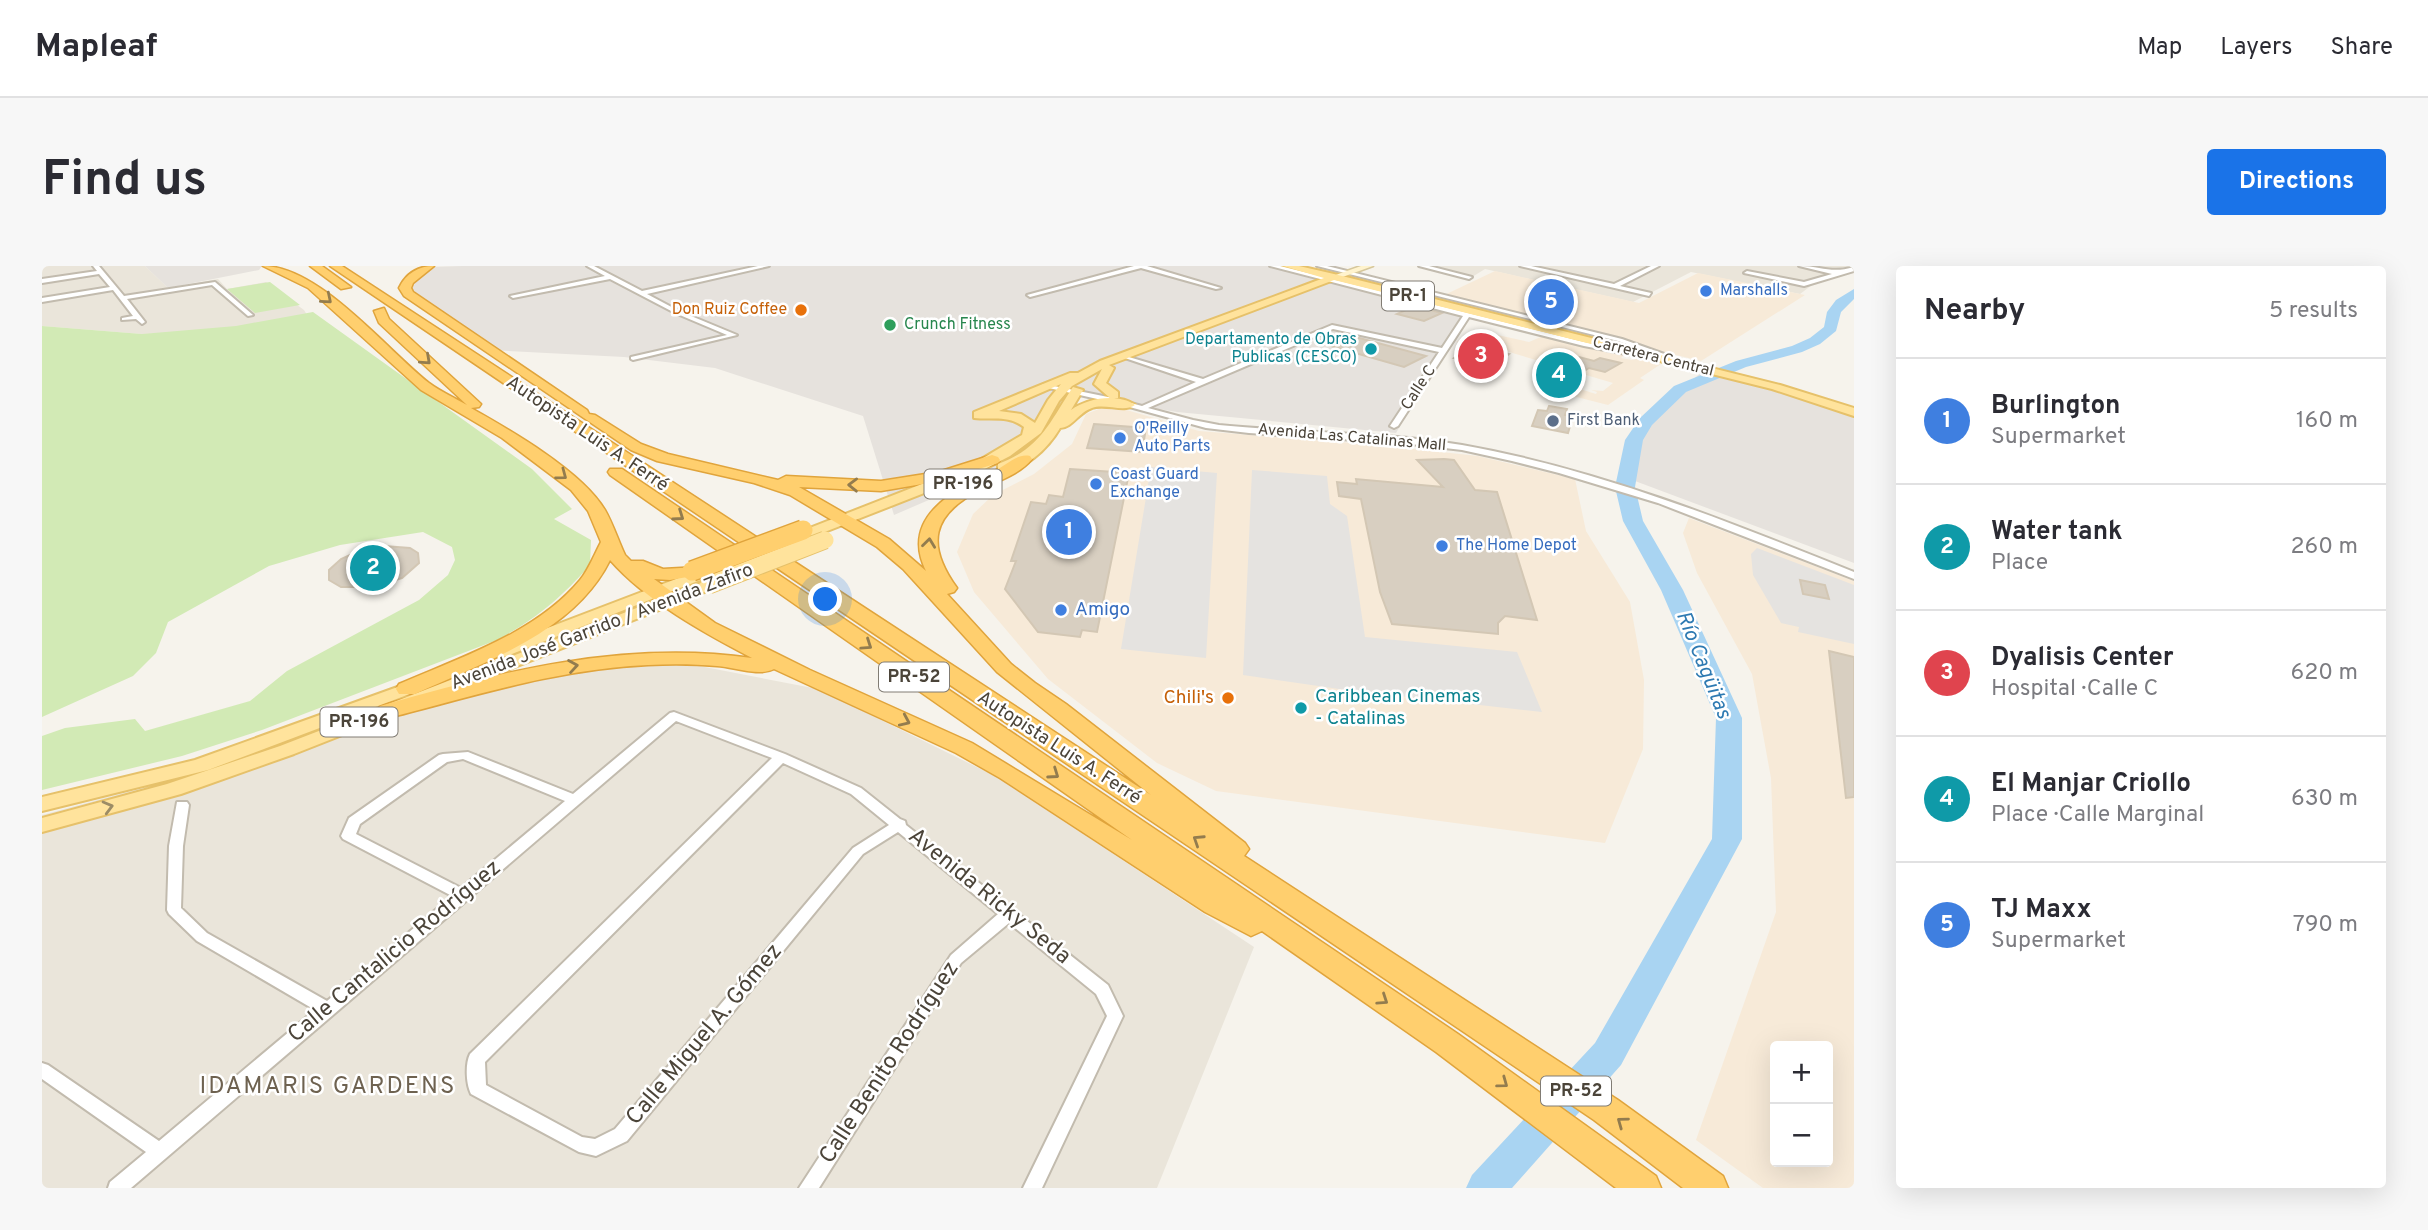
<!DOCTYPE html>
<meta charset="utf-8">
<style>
:root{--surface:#fff;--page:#f7f7f7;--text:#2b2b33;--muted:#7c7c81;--line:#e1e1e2;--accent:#1a73e8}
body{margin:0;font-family:Overpass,sans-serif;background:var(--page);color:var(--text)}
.controls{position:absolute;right:21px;bottom:21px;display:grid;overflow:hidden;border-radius:7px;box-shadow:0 7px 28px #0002}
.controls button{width:63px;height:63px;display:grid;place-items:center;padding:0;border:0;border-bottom:2px solid var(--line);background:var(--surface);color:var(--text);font:35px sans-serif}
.you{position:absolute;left:784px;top:334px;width:24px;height:24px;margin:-18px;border:5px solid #fff;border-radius:50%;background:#1a73e8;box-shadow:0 0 0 10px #1a73e833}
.badge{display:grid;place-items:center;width:46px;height:46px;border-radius:50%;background:var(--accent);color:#fff;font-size:23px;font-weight:700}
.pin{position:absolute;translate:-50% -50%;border:4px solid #fff;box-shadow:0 2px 7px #0006}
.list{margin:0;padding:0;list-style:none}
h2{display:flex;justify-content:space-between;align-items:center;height:91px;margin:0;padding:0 28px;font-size:30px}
h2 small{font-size:23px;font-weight:400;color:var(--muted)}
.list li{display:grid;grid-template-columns:46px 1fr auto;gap:21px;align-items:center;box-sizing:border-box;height:126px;padding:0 28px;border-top:2px solid var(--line)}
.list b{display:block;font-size:26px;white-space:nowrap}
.list p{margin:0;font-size:23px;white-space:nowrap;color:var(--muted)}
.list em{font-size:23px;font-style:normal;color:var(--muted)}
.map{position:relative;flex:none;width:1812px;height:922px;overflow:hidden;border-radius:7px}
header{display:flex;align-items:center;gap:42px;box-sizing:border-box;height:98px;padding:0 35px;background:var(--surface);border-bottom:2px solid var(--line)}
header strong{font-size:33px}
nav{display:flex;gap:38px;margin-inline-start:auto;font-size:24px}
.intro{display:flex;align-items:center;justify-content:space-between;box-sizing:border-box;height:168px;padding:0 42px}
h1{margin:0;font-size:49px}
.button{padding:18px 32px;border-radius:7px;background:var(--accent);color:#fff;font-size:24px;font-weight:700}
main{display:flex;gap:42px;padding:0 42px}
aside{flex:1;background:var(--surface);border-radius:7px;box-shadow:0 7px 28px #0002}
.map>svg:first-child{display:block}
.residential{fill:#eae5da}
.commercial{fill:#f7ead8;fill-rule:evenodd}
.industrial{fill:#e6e2dd}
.green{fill:#d2eab5}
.parking{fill:#e5e3e0}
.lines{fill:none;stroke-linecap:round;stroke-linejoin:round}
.river{fill:#a9d4f2;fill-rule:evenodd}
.building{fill:#d8cfc1;stroke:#d3c7b4;stroke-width:2}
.street-casing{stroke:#c2bbae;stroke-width:4}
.secondary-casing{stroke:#d6c79b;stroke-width:3}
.primary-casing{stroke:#e6c16a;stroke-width:4}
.highway-casing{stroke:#e0a43c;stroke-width:3}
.street{fill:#fff;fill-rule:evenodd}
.secondary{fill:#fff3cd;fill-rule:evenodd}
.primary{fill:#ffe39c;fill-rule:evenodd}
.highway{fill:#ffcf6e;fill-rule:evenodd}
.primary-bridge-casing{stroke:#e6c16a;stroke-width:19;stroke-linecap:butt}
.highway-bridge-casing{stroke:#e0a43c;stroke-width:22;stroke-linecap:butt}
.primary-bridge{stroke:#ffe39c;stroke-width:17}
.highway-bridge{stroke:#ffcf6e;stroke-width:19}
.oneway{stroke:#937c4e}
.oneway2{stroke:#9c8c66}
.shop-dot{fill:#3f7fe0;stroke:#fff;stroke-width:2.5}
.food-dot{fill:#e8710a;stroke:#fff;stroke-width:2.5}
.leisure-dot{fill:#2e9e5b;stroke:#fff;stroke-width:2.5}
.culture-dot{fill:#0f9aa8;stroke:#fff;stroke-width:2.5}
.service-dot{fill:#5c6f8a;stroke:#fff;stroke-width:2.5}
.labels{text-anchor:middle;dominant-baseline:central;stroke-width:5;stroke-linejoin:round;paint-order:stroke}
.far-shop-label{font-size:16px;fill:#366cbe;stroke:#fff;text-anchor:start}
.far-food-label{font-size:16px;fill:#c56008;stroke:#fff;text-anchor:end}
.far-leisure-label{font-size:16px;fill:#27864d;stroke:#fff;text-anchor:start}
.far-culture-label{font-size:16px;fill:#0d838f;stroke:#fff;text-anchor:end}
.far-street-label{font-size:16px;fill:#4b4439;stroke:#fff}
.far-service-label{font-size:16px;fill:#4e5e75;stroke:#fff;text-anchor:start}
.shield{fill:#fff;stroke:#817c74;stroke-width:2}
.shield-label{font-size:18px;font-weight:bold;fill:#4b4439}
.street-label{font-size:19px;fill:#4b4439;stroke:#fff}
.shop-label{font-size:19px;fill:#366cbe;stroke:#fff;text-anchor:start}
.culture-label{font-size:19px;fill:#0d838f;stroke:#fff;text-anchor:start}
.food-label{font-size:19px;fill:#c56008;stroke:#fff;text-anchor:end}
.water-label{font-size:21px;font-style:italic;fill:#2e7ab2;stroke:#fff}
.near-street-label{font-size:23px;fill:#4b4439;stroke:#fff}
.near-neighbourhood-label{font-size:24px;letter-spacing:2px;fill:#6e6250;stroke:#fff}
</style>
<header>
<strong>Mapleaf</strong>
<nav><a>Map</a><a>Layers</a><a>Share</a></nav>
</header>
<div class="intro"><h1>Find us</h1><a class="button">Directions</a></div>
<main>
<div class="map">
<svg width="1812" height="922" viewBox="0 0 1812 922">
<rect width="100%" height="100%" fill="#f6f3ec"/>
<path class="residential" d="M0,0H103L126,22L176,13L185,23L224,16L262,44L275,65L100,68L0,60Z
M1380,0H1812V3L1766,18L1770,19L1758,28L1649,6L1591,36L1443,3L1430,11Z
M611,391L776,423L955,511L1212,681L1115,922H0V549L170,503L296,456L455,413Z"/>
<path class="commercial" d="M1453,5L1597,37L1656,7L1763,29L1659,95L1396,32Z
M1451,68L1487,76L1501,70L1582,89L1579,92L1590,94L1594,92L1619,98L1598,112L1602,114L1566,139L1511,125L1522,118L1554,128L1555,126L1549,124L1561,125L1571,117L1464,85L1428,76L1423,78L1414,76L1427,70L1440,73Z
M1057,143H1081L1157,165L1335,179L1436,190L1533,213L1544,265L1588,336L1602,414L1601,483L1563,577L1174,525L1115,497L1006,413L932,326L915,286L931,248L951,229L992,208L1030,178L1044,148Z
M1647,252L1812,315V922H1721L1654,874L1734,646L1729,512L1710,408L1655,307L1641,267ZM1733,780H1786V896H1733Z"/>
<path class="industrial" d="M103,0H220L217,4L126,22Z
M420,0H1254L1426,50L1415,62L1354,167L1135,146L1032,129L982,193L852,249L821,150L673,102L582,91L449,84L378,41L362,24L386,1Z
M1660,106L1756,130L1812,148V297L1593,215L1597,158Z"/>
<path class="green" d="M228,16L258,39L213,47L185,23Z
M271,46L490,203L530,243L512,253L549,274L548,299C519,332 494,353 455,374L220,464L140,490L0,524V470L23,462L93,453L103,465L208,435L245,405L377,334L406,309L413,294L410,281L381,266L298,279L227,300L126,356L114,387L91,410L0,451V60L100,68L194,60Z"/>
<path class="parking" d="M1109,201L1175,207L1164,392L1079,383Z
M1210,204L1285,210L1288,238L1305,250L1323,371L1475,386L1500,446L1304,424L1201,409Z
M1715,282L1812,319V378L1756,366L1757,361L1739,357L1711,309L1709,288Z"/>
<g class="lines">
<path class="river" d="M1812,23V33L1799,46L1794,65L1778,78L1760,86L1704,101L1644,126L1610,159L1601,174L1593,221L1601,255L1641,324L1700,452V573L1579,799L1470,922H1424L1430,909L1553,777L1670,573L1674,452L1619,324L1581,255L1573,221L1583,174L1598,152L1632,120L1694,95L1750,80L1768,72L1782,61L1785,46L1794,34Z"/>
</g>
<path class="building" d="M1373,40L1400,47L1382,55L1355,48Z
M1296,67L1310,70L1384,90L1362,101L1275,76Z
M1430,80L1467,88L1450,101L1412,92Z
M1533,90L1552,95L1558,92L1579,97L1563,106L1547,102L1526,115L1497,110Z
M1507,140L1525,143L1523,149L1531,150L1526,167L1490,160L1496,144L1505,145Z
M1052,158L1104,162L1100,186L1045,182Z
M1402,193L1412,194L1433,224L1455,226L1495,354L1463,350L1456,357V368L1350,358L1338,326L1319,233L1297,230L1295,216L1315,218L1314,213L1401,221L1375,194Z
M1028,203L1087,207L1055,366L1040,364L1038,371L996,366L963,323L974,295H969L989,236L1004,238L1007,229L1021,231Z
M342,280L368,282L376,287L377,297L360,312L329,321H299L287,314V304L299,293L319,284Z
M1758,314L1783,319L1787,333L1761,328Z
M1787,385L1812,391V531L1804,532Z"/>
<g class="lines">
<g class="street-casing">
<path id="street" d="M51,0H57L82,30L173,16L211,49L206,50L170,19L85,33L103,56L100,58L94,53L80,54V52L91,50L71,24L0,36V32L68,21L57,8L0,17V13L55,5Z
M545,0H552L600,25L716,0H727L605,28L637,45L695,69L591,94L589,93V91L685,69L633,47L568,13L471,32L468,30L563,10Z
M1092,0H1105L1179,22L1174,23L1099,2L988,31L985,29Z
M1228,0H1238L1542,76L1609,90L1605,92L1542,80L1427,51L1356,160L1352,162L1348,160L1397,86L1291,63L1106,142L1151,154L1177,159C1258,167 1340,166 1420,179C1556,203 1685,255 1812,306V313L1616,237L1517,207L1470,195L1420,184L1360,177L1207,167L1164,162L1073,137L998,120L1002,118L1066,131L1100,140L1154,116L1080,91V89L1161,113L1290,59L1400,82L1421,50Z
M1275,0H1285L1580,73L1625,89L1619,90L1576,75Z
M1377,0H1387L1430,11L1427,13Z
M1478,0H1489L1572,18L1609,0H1617L1578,20L1609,27L1607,30Z
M1757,0C1780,0 1789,8 1812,1V5L1762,20L1702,7L1705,5L1762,16L1790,8Z
M632,446L743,488L819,522L858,553L863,555L864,559L1066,719L1081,750L1000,922H981L1065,750L1054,728L967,657L919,697L777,922H757L909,689L956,648L856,566L821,588L585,875L554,890L537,886L429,828C424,818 423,798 428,788L730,492L634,455L89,922H66L68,916L104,886L0,813V797L6,799L117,875L273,744L155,675L127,648L125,644L127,580L135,536H145L147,539L141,580L139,642L165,667L285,735L410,630L301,573L299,570L307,552L397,489L401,488L426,486L531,528L628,447ZM421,493L523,535L419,622L314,568L318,558L405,496ZM741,497L809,528L847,559L811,582L573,863L553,873L540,871L444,819L443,796Z"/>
</g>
<g class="secondary-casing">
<path id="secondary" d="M1319,0H1331L1295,13L1288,11Z"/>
</g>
<g class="primary-casing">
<path id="primary" d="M1241,0H1257L1292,8L1738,119L1812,142V150L1730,123L1292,14L1067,99L1072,102L1064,117L1076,126V132H1068L1052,118L1060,103L1030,120L1017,135L999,167L968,190L941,204L775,269L770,270L763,266L765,263L931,198L980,169L982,161C967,149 949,154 932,152V146L1028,107H1036L1058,95L1282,12ZM1019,118L1006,134L993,157L979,148L957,145Z
M1031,121L1041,124L1029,144C1046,132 1076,127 1093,139C1082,147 1063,137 1050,142C1037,146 1030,162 1018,162C1007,181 981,208 956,204V198C999,182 1007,157 1031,121Z
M655,305L663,310L661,313L465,390H453L450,386L453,382Z
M667,314L675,319L673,322L252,488L139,528L0,566V552L125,518L238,480Z
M375,414L384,419L381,423L166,504L0,545V531L153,494Z"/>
</g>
<g class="highway-casing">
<path id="highway" d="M221,0C277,0 344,83 387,117C399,126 413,132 425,139L337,57L332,45L342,42L347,53L439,138L437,141L429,142C468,164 540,205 563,244C571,258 576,274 583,289L589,295H601L621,303L657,301L659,305L657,309L628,314L612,313L673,357L768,404L930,477L1090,574L568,209L566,206L568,203H580L1416,768L1614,910L1619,922H1574L1394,786L1220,665L1209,670L1163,646L958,512L914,487L732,403C717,411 692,401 675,400C652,398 629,398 606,399C516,403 433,430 346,452L338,450L335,445L338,440C460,405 583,374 710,392C662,367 604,335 568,294C532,367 442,396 373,428H357L354,423L357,418C419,391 494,367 538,314C547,303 552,289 559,276L546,245L529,224L460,172L379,124L266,22Z
M268,0H280L309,21L299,23Z
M288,0H300L1109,529L955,406L861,303L835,281L748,229L712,217L615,195L589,184L362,30L357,22C364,7 377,0 392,0L371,17L369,22L371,26L545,144L547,148L553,149L599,178L626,188L736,214L744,210L839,215L896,206L950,189L956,191L958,194L956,197L898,215L839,225L757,221L847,273L884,305C857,250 914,223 954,204C965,199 975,187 988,190L990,193C977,209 955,215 938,224C889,249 884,279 915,322L912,326L905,328L969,398L993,417L1024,438L1203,577L1207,583L1202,590L1576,834L1681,910L1686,922H1641L1552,854Z"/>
</g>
<use href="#street" class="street"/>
<use href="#secondary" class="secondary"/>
<use href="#primary" class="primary"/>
<use href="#highway" class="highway"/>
<g class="primary-bridge-casing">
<path id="primary-bridge" d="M667,319L783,274"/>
</g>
<g class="highway-bridge-casing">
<path id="highway-bridge" d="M650,305L761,264"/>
</g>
<use href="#primary-bridge" class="primary-bridge"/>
<use href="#highway-bridge" class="highway-bridge"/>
</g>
<defs><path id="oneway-chevron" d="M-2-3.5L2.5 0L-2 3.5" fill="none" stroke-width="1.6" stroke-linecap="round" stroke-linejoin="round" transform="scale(1.75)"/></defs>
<g class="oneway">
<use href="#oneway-chevron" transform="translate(285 33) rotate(40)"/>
<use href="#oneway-chevron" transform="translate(384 94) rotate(42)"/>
<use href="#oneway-chevron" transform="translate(520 209) rotate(37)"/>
<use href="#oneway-chevron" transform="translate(811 219) rotate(-179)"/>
<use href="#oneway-chevron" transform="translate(637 250) rotate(35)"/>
<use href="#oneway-chevron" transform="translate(887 277) rotate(-83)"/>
<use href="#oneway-chevron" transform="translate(825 379) rotate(34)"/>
<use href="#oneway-chevron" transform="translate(531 400) rotate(-9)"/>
<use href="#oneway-chevron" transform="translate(863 455) rotate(24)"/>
<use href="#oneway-chevron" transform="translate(1012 508) rotate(35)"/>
<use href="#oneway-chevron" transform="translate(1156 574) rotate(-147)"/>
<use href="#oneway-chevron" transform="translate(1341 734) rotate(34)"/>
<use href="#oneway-chevron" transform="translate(1461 817) rotate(36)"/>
<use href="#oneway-chevron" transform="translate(1580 856) rotate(-144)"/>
</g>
<use class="oneway2" href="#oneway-chevron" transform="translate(66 541) rotate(-15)"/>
<g class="shop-dot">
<circle cx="1664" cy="25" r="7"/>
<circle cx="1078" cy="172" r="7"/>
<circle cx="1054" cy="218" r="7"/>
<circle cx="1400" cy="280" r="7"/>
<circle cx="1019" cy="344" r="7"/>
</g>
<g class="food-dot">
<circle cx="759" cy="44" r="7"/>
<circle cx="1186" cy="432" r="7"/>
</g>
<circle class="leisure-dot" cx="848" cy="59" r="7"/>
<g class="culture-dot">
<circle cx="1329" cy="83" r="7"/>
<circle cx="1259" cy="442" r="7"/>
</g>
<circle class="service-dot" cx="1511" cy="155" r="7"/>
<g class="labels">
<g class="far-shop-label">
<text x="1678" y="25">Marshalls</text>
<text x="1092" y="163">O'Reilly<tspan x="1092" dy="18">Auto Parts</tspan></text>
<text x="1068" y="209">Coast Guard<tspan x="1068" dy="18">Exchange</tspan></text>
<text x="1414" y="280">The Home Depot</text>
</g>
<g class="far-food-label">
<text x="745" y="44">Don Ruiz Coffee</text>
</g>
<g class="far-leisure-label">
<text x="862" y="59">Crunch Fitness</text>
</g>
<g class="far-culture-label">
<text x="1315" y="74">Departamento de Obras<tspan x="1315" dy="18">Publicas (CESCO)</tspan></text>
</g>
<g class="far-street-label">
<text transform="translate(1611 91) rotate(14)">Carretera Central</text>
<text transform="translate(1377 122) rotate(-57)">Calle C</text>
<text transform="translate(1310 172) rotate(5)">Avenida Las Catalinas Mall</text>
</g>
<g class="far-service-label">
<text x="1525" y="155">First Bank</text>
</g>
<g class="shield">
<rect x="1340" y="15.5" width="52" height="29" rx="5"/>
<rect x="882.5" y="203.5" width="77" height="29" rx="5"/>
<rect x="837" y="396.5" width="70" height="29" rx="5"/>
<rect x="278.5" y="441.5" width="77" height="29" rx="5"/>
<rect x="1499" y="810.5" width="70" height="29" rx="5"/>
</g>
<g class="shield-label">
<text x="1366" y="30">PR-1</text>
<text x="921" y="218">PR-196</text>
<text x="872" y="411">PR-52</text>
<text x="317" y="456">PR-196</text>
<text x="1534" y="825">PR-52</text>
</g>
<g class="street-label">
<text transform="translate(545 168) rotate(34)">Autopista Luis A. Ferré</text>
<text transform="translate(560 361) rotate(-21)">Avenida José Garrido / Avenida Zafiro</text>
<text transform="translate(1017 482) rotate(33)">Autopista Luis A. Ferré</text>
</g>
<g class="shop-label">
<text x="1033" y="344">Amigo</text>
</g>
<g class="culture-label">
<text x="1273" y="431">Caribbean Cinemas<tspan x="1273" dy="22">- Catalinas</tspan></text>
</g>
<g class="food-label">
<text x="1172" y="432">Chili's</text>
</g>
<g class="water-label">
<text transform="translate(1661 399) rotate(68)">Río Cagüitas</text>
</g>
<g class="near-street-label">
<text transform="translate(947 631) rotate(39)">Avenida Ricky Seda</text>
<text transform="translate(353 686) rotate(-40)">Calle Cantalicio Rodríguez</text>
<text transform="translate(663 769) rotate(-50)">Calle Miguel A. Gómez</text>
<text transform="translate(848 797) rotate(-57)">Calle Benito Rodríguez</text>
</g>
<g class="near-neighbourhood-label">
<text x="286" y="821">IDAMARIS GARDENS</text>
</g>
</g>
</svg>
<div class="controls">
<button>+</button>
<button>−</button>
</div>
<div class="you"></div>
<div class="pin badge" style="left:1027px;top:266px;background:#3f7fe0">1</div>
<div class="pin badge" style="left:331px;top:302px;background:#0f9aa8">2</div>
<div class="pin badge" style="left:1439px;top:90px;background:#e0444e">3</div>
<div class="pin badge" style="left:1517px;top:109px;background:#0f9aa8">4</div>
<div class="pin badge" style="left:1509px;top:36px;background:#3f7fe0">5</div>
</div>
<aside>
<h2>Nearby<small>5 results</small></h2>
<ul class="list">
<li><span class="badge" style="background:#3f7fe0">1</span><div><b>Burlington</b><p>Supermarket</p></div><em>160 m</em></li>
<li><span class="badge" style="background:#0f9aa8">2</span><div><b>Water tank</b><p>Place</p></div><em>260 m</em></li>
<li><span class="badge" style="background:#e0444e">3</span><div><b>Dyalisis Center</b><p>Hospital · Calle C</p></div><em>620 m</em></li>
<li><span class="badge" style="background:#0f9aa8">4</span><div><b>El Manjar Criollo</b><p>Place · Calle Marginal</p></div><em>630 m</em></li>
<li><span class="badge" style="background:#3f7fe0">5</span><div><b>TJ Maxx</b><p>Supermarket</p></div><em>790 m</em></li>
</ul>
</aside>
</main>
